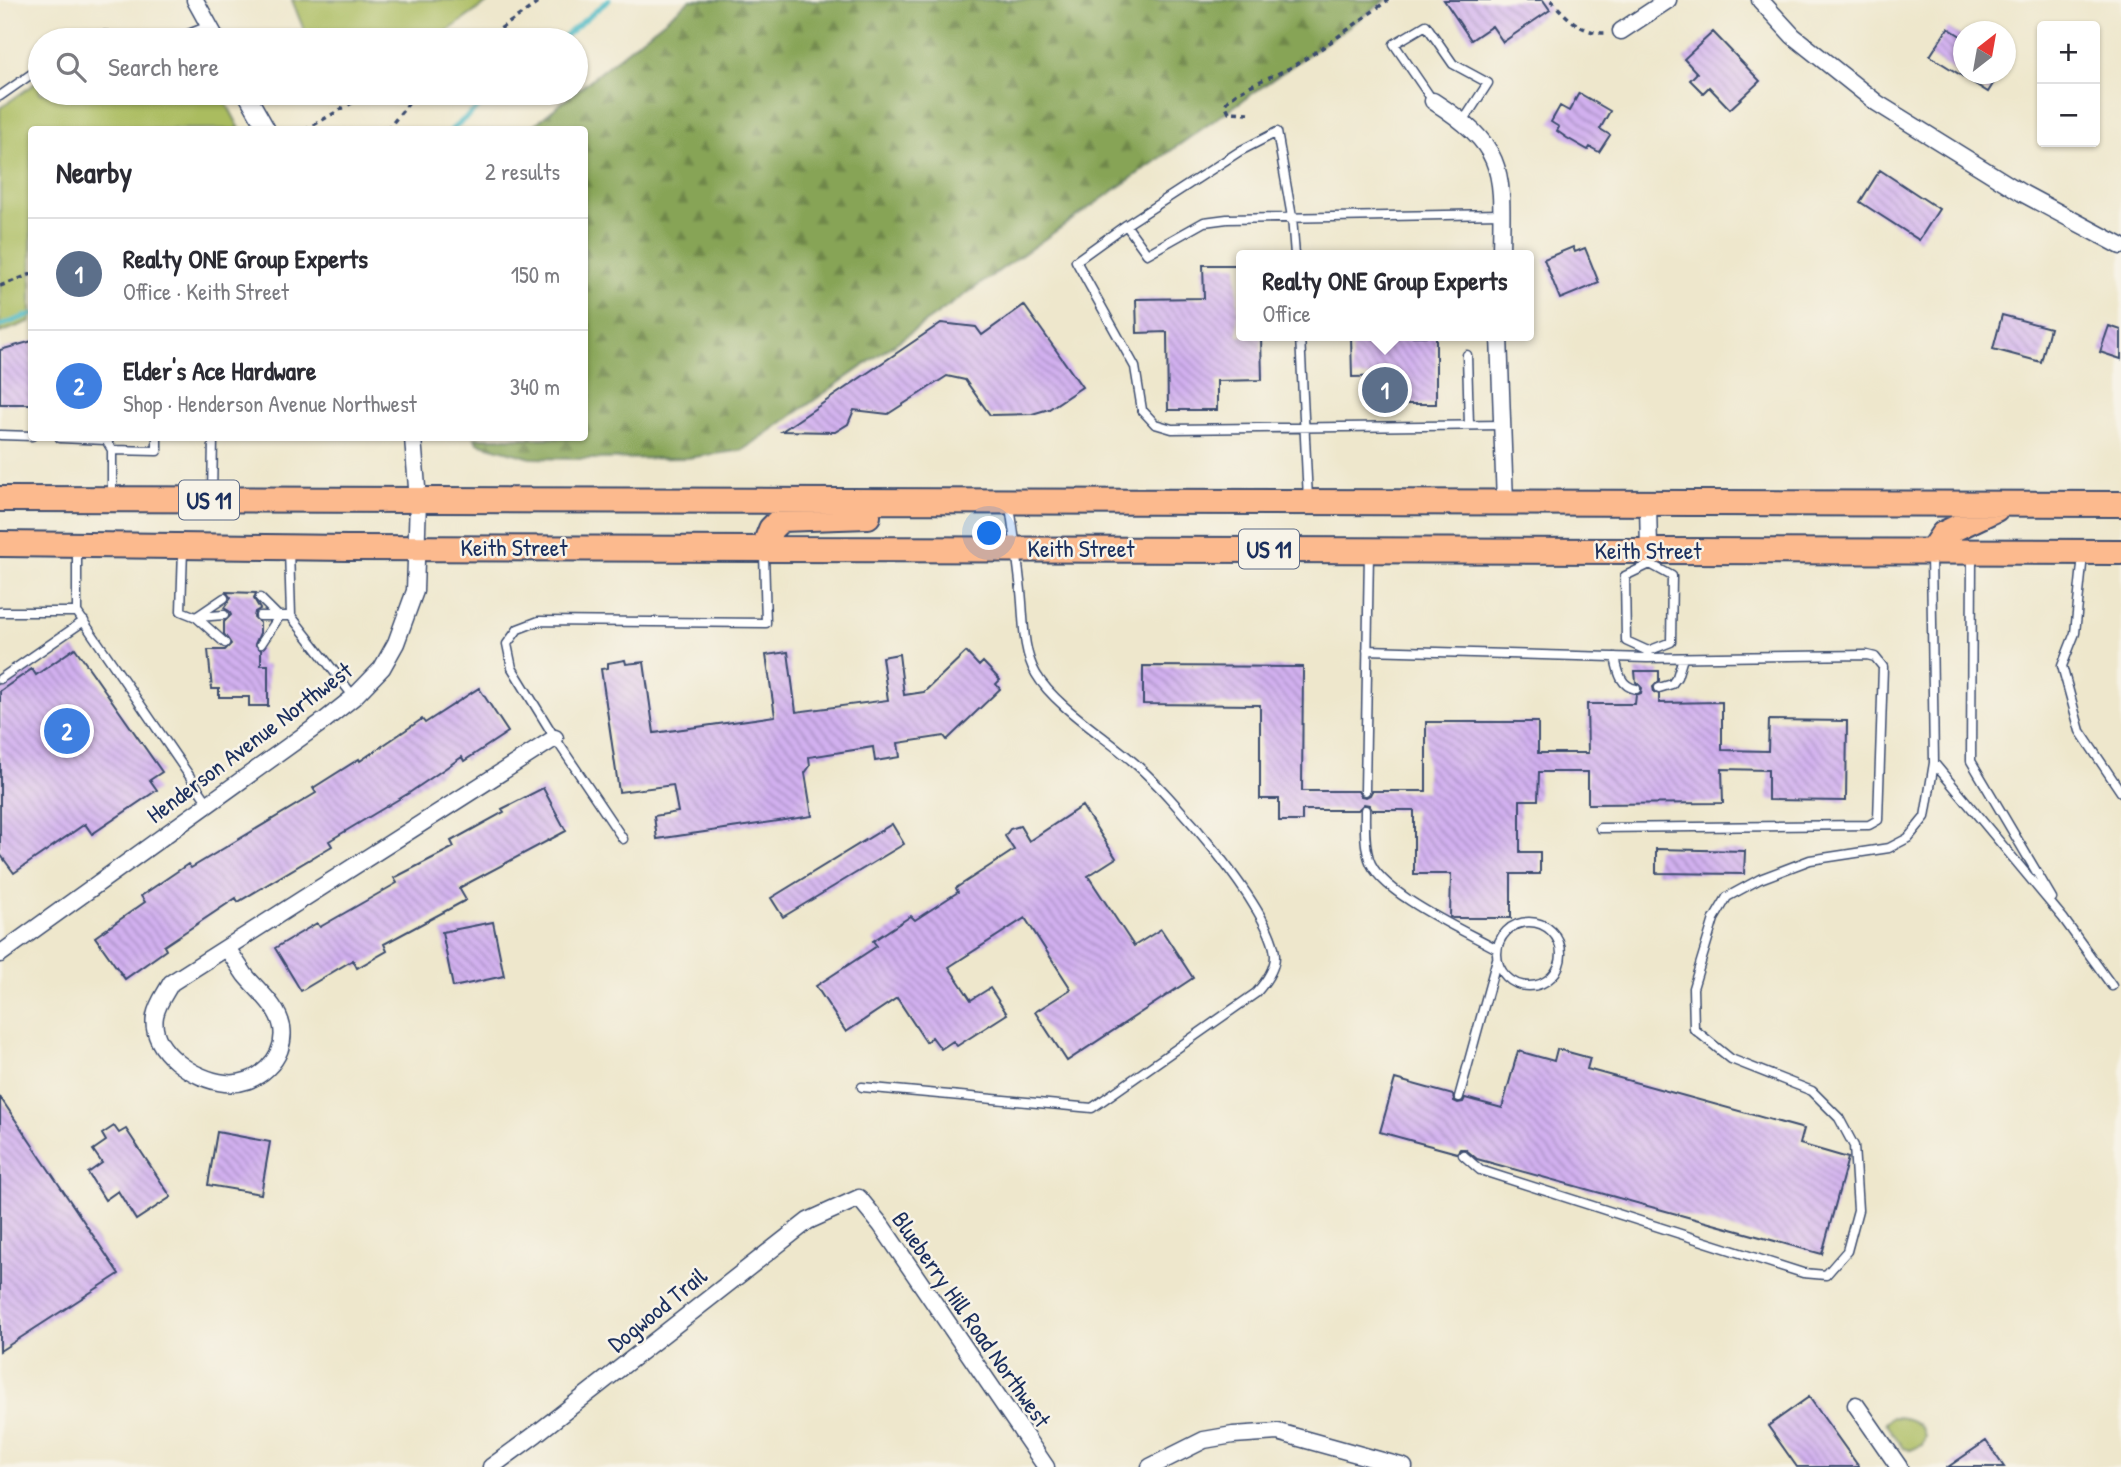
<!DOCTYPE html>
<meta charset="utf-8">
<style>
:root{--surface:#fff;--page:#f2f2f3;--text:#2b2b33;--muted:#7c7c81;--line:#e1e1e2;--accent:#b5179e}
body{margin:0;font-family:"Patrick Hand",sans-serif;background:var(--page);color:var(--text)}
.controls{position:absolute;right:21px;top:21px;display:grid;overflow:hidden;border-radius:7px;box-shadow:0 2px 5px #0004}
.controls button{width:63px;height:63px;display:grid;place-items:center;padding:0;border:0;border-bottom:2px solid var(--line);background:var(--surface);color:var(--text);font:35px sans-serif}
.compass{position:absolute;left:1953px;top:21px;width:63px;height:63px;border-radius:50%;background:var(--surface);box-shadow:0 2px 5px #0004;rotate:31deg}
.you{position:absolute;left:990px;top:534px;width:24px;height:24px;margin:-18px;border:5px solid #fff;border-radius:50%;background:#1a73e8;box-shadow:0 0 0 10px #1a73e833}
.badge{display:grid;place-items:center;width:46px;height:46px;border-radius:50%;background:var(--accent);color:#fff;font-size:23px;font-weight:700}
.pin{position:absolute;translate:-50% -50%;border:4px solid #fff;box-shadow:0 2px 7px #0006}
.popup{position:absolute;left:1236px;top:250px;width:298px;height:91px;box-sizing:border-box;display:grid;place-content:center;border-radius:7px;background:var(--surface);filter:drop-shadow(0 2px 5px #0005);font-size:23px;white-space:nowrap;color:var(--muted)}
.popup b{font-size:26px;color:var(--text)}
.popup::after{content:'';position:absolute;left:50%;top:100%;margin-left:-14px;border:14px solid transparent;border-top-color:var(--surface)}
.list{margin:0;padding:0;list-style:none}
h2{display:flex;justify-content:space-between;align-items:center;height:91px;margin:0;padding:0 28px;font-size:30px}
h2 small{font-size:23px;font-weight:400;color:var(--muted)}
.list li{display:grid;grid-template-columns:46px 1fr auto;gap:21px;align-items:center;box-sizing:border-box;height:112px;padding:0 28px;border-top:2px solid var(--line)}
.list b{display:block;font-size:26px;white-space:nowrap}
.list p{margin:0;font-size:23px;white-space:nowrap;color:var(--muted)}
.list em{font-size:23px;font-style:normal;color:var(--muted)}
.icon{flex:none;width:38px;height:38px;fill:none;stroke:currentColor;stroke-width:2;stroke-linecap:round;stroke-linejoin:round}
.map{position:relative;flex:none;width:2121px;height:1467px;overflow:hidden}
.search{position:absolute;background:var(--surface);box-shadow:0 2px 5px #0004;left:28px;top:28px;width:560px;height:77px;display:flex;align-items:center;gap:18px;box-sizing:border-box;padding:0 24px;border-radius:38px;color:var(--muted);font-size:26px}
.panel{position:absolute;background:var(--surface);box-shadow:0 2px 5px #0004;left:28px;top:126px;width:560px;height:315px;border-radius:7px}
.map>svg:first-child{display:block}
.green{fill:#aabc5f;stroke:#62765e;stroke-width:2}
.forest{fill:url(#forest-firs);stroke:#516a5a;stroke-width:2}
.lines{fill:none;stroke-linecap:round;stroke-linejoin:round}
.stream{stroke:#4cb9c5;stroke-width:5}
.building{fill:url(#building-back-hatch)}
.lane-casing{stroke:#3b4b6e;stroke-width:11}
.street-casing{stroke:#3b4b6e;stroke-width:19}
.primary-casing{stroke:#3b4b6e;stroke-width:28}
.path{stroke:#3b4b6e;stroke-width:3.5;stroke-dasharray:5 5;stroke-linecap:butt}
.lane{stroke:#fff;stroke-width:8}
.street{stroke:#fff;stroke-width:16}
.primary{stroke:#fcba8e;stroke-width:24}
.labels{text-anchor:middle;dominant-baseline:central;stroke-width:5;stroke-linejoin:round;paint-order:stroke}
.shield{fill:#f7f3e8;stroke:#5d6a87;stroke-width:2}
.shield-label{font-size:23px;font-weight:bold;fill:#1b2f5e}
.street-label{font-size:24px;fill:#1b2f5e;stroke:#f7f3e8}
</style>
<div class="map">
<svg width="2121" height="1467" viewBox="0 0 2121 1467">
<defs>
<pattern id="forest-firs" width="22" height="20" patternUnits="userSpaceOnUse" patternTransform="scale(1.75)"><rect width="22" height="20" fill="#87a456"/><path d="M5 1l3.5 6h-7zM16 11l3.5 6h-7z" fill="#6e864a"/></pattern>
<pattern id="building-back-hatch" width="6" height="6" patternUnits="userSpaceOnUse" patternTransform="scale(1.75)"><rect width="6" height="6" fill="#d2b0ef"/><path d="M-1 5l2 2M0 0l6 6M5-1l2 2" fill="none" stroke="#aa90c5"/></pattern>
</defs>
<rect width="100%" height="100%" fill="#f7f3e8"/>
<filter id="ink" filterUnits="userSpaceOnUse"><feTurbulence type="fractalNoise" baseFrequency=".0143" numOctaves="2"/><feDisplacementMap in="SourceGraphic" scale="14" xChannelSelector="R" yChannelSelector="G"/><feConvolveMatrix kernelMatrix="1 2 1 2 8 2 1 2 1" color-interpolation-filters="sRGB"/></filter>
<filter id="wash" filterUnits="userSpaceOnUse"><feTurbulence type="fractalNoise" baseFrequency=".00686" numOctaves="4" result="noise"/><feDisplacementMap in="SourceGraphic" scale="28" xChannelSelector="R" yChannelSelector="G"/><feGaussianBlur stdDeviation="1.57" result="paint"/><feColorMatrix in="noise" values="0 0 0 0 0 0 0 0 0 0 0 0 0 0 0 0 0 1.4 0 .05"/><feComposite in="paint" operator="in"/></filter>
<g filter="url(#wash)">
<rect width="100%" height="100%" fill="#eee7cc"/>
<path class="green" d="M292,0H491L435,40H308Z
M40,80V93H221L240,129L32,130L31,321L0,333V108Z
M1892,1417C1907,1417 1921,1421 1925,1437L1922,1445L1911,1450L1903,1448L1885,1423Z"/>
<path class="forest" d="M690,0H1386L743,450L687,458L582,459L531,458L477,443L475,438H584V130L529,129Z"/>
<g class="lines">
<path class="stream" d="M560,40L609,0
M451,130L496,93
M0,326L32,314"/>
</g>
<g id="blocks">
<path class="building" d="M1444,0H1543L1550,10L1503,42L1492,26L1471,40Z
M1948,28L1964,38V74H1999L1988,92L1930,56Z
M1713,32L1760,81L1730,109L1709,87L1703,93L1690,80L1697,73L1684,59Z
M1579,93L1610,111L1600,129L1610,135L1599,152L1590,147L1588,150L1567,138L1557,131L1559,127L1551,122L1560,106L1569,111Z
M1880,170L1939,209L1919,240L1860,202Z
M1573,247L1575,252L1585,248L1599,283L1560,299L1544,259Z
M1203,265H1237L1238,336H1261L1262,380L1217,381V410H1168L1167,332L1137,333L1136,299L1204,298Z
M1024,305L1082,387L1049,409L1032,414L990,415L965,380L947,376L888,414L854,410L848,424L835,432L782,431L941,323L976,327L982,335Z
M2002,315L2050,328L2041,362L1993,349Z
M2109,326L2121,330V359L2100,352Z
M1351,336H1436V404H1396V376L1352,377Z
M32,341V404H0V350Z
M226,592L256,593L254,599L260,609L255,612L254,617L260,623V633L255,644L261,650V665H268V706H249V697H219V689H212L208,650H225L231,644L224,634V622L231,615L229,611L224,608L231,598Z
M75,648L162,772L150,780L157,790L92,834L85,824L14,873L0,854V691L32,669L36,675Z
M788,652L796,712L888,700L882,657L899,654L904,695L924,692L966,652L979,666L983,662L1000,680L996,684L1000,689L947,740L944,736L898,743L900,757L875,761L873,747L809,757L810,766L805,773L812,816L657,839L654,816L678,812L673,785L619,792L601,669L608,668V663L625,660L626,664L644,662L654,733L775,716L766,655Z
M1143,666L1303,667L1302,791H1358L1361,796L1366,797L1370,795L1372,791H1426V722H1538V753H1588L1587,704H1635L1636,695L1641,693L1642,688L1636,682L1635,671H1659V681L1653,687L1654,692L1659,694V703L1722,702V750L1768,751L1769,720L1847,721L1846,801L1768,800V770L1722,769L1723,803L1588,804V772H1539L1538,800H1520V852H1540V874H1511V918H1453L1450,917L1451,874H1414V810H1372L1369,805L1364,804L1358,810H1302V821H1279V799H1260V705L1143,704Z
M479,688L508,732L464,761L462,757L409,793L329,841L332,846L238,902L236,898L164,946L166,950L125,979L95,937L145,902L141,896L188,864L191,868L316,793L313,788L359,759L360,761L422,719L425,723Z
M543,788L566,831L459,888L466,900L384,944L387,951L357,968L353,960L301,991L275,948L317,923L320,927L397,883L394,878L454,847L451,841L504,812L502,809Z
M1082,806L1116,858L1088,876L1134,946L1161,929L1193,978L1067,1061L1035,1012L1071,989L1025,918L949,967L971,1000L990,988L1007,1014L957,1046L953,1041L941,1049L932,1037L926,1042L897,998L846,1032L816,986L877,946L873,941L911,916L915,920L958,892L956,888L1014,850L1005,836L1010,829L1020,826L1029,841Z
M892,824L904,844L783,917L771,898Z
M1656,849L1745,851L1744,874L1656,873Z
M493,922L504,976L453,987L442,932Z
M1557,1049L1590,1058L1587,1069L1804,1129L1800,1144L1848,1158L1822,1254L1477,1159L1465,1149H1460L1457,1153L1380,1132L1395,1079L1453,1095L1454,1101L1458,1103L1463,1102L1465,1098L1502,1108L1518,1051L1554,1061Z
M0,1097L119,1274L0,1351Z
M114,1126L119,1133L126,1129L171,1197L136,1220L118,1191L105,1200L88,1173L102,1163L93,1150L106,1141L102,1134Z
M217,1132L270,1142L261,1194L208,1185Z
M1809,1397L1859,1467H1797L1768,1426Z
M1986,1441L2004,1467H1948Z"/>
</g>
</g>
<g filter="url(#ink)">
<use href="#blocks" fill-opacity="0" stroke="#3b4b6e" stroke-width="2"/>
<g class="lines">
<g class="lane-casing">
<path id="lane" d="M82,40C96,34 108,33 122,40
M173,40L209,26
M0,96L40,68
M1433,101L1394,44L1426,25L1453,64L1488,83L1464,120
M1501,214L1227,219L1204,222L1147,254L1126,225L1076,261L1135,367L1142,410L1155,424L1172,429L1503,425
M1126,225L1240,151L1277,132L1292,217L1295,255
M1300,336L1308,499
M1467,355L1469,425
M0,435L32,436
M60,438L106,440L112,450V497
M112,450L157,451V438
M212,498L213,438
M77,549V612L208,803
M183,549L181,611L196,617L225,643
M1931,554L1934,763L2063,918L2112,986
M1972,554L1971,761L2052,898
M2083,555L2075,633L2062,666L2080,731L2121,792
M1650,564L1672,576L1671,642L1648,651L1626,641L1625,576Z
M260,598L279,617
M0,612H77
M260,616H291L289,549
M291,616L354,697
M196,617L224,598
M198,617L224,615
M261,644L279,617
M1367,650L1647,658
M1615,657C1618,671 1620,686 1636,689
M0,679L84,621
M1659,688L1672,684L1677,677L1683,658
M1365,791L1369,552
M1365,810C1365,826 1364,843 1369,859C1379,893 1465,931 1497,949
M1600,828L1869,825L1878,820L1883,667L1875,657L1867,655L1647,658L1648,651
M623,839L555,738L512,668L507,644L518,629L539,621L766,623L764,553
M1497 954a32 32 0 1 1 64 0a32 32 0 1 1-64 0Z
M862,1087L1092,1108L1256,993C1265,983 1275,969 1275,956C1274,911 1167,790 1131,760C1104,736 1054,705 1036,674C1022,650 1024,618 1021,591C1018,562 1014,534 1010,506
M1459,1097L1497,959
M1463,1155L1480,1170L1803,1273L1826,1275L1847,1251L1858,1210L1854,1146L1839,1118L1812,1091L1731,1059L1694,1029L1693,988L1714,919L1727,897L1760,879L1810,860L1889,848L1908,838L1925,817L1934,763"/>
</g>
<g class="street-casing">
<path id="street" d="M195,0L217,40
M1760,0L1793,36L1877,103L2022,193L2121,246
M1621,31L1668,0
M246,93L267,130
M1433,101C1508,149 1502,172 1501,255
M1499,336L1505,503
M1648,503L1649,550
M227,948C233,957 239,966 245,975C258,991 278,1006 282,1027C287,1059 256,1087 225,1083C195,1080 149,1051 155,1016C157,1004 165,994 171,983L555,738
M0,954L325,720L354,697L382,668L396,643L415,591L418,500L413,438
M1856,1405L1899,1467
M491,1467L536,1434L808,1221L859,1198L881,1225L1046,1467
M1150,1467L1204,1440L1233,1435L1278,1432L1404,1467"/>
</g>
<g class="primary-casing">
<path id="primary" d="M0,499L2121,504
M0,544L347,548L2121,552
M764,547L771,529L781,519L868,516
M1931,552L1943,534L1996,509"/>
</g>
<path class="path" d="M1551,0C1566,17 1582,34 1606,33
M484,40L542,0
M1249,113L1229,112L1225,104C1237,87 1275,77 1295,65C1327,46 1358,22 1388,0
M305,130L369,93
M387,130L417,93
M0,286L32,274"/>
<use href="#lane" class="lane"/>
<use href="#street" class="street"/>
<use href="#primary" class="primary"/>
</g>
</g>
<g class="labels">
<g class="shield">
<rect x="179" y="480.5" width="60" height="39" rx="5"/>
<rect x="1239" y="529.5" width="60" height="39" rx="5"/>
</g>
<g class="shield-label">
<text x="209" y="500">US 11</text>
<text x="1269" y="549">US 11</text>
</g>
<g class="street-label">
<text x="514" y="547">Keith Street</text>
<text x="1081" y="548">Keith Street</text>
<text x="1648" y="550">Keith Street</text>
<text transform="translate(249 742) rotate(-37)">Henderson Avenue Northwest</text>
<text transform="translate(657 1309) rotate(-39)">Dogwood Trail</text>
<text transform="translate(972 1319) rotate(55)">Blueberry Hill Road Northwest</text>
</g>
</g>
</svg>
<div class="controls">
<button>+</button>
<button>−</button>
</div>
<svg class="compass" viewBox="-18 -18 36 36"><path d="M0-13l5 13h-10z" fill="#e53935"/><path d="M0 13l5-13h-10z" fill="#7c7c81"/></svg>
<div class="you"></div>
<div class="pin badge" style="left:1385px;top:390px;background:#5c6f8a">1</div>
<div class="popup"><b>Realty ONE Group Experts</b>Office</div>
<div class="pin badge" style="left:67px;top:731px;background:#3f7fe0">2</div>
<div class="search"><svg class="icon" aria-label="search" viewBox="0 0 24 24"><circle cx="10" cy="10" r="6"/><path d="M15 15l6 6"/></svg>Search here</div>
<section class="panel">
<h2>Nearby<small>2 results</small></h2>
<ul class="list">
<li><span class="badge" style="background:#5c6f8a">1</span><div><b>Realty ONE Group Experts</b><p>Office · Keith Street</p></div><em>150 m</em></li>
<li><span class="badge" style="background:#3f7fe0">2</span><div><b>Elder's Ace Hardware</b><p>Shop · Henderson Avenue Northwest</p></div><em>340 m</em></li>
</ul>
</section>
</div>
